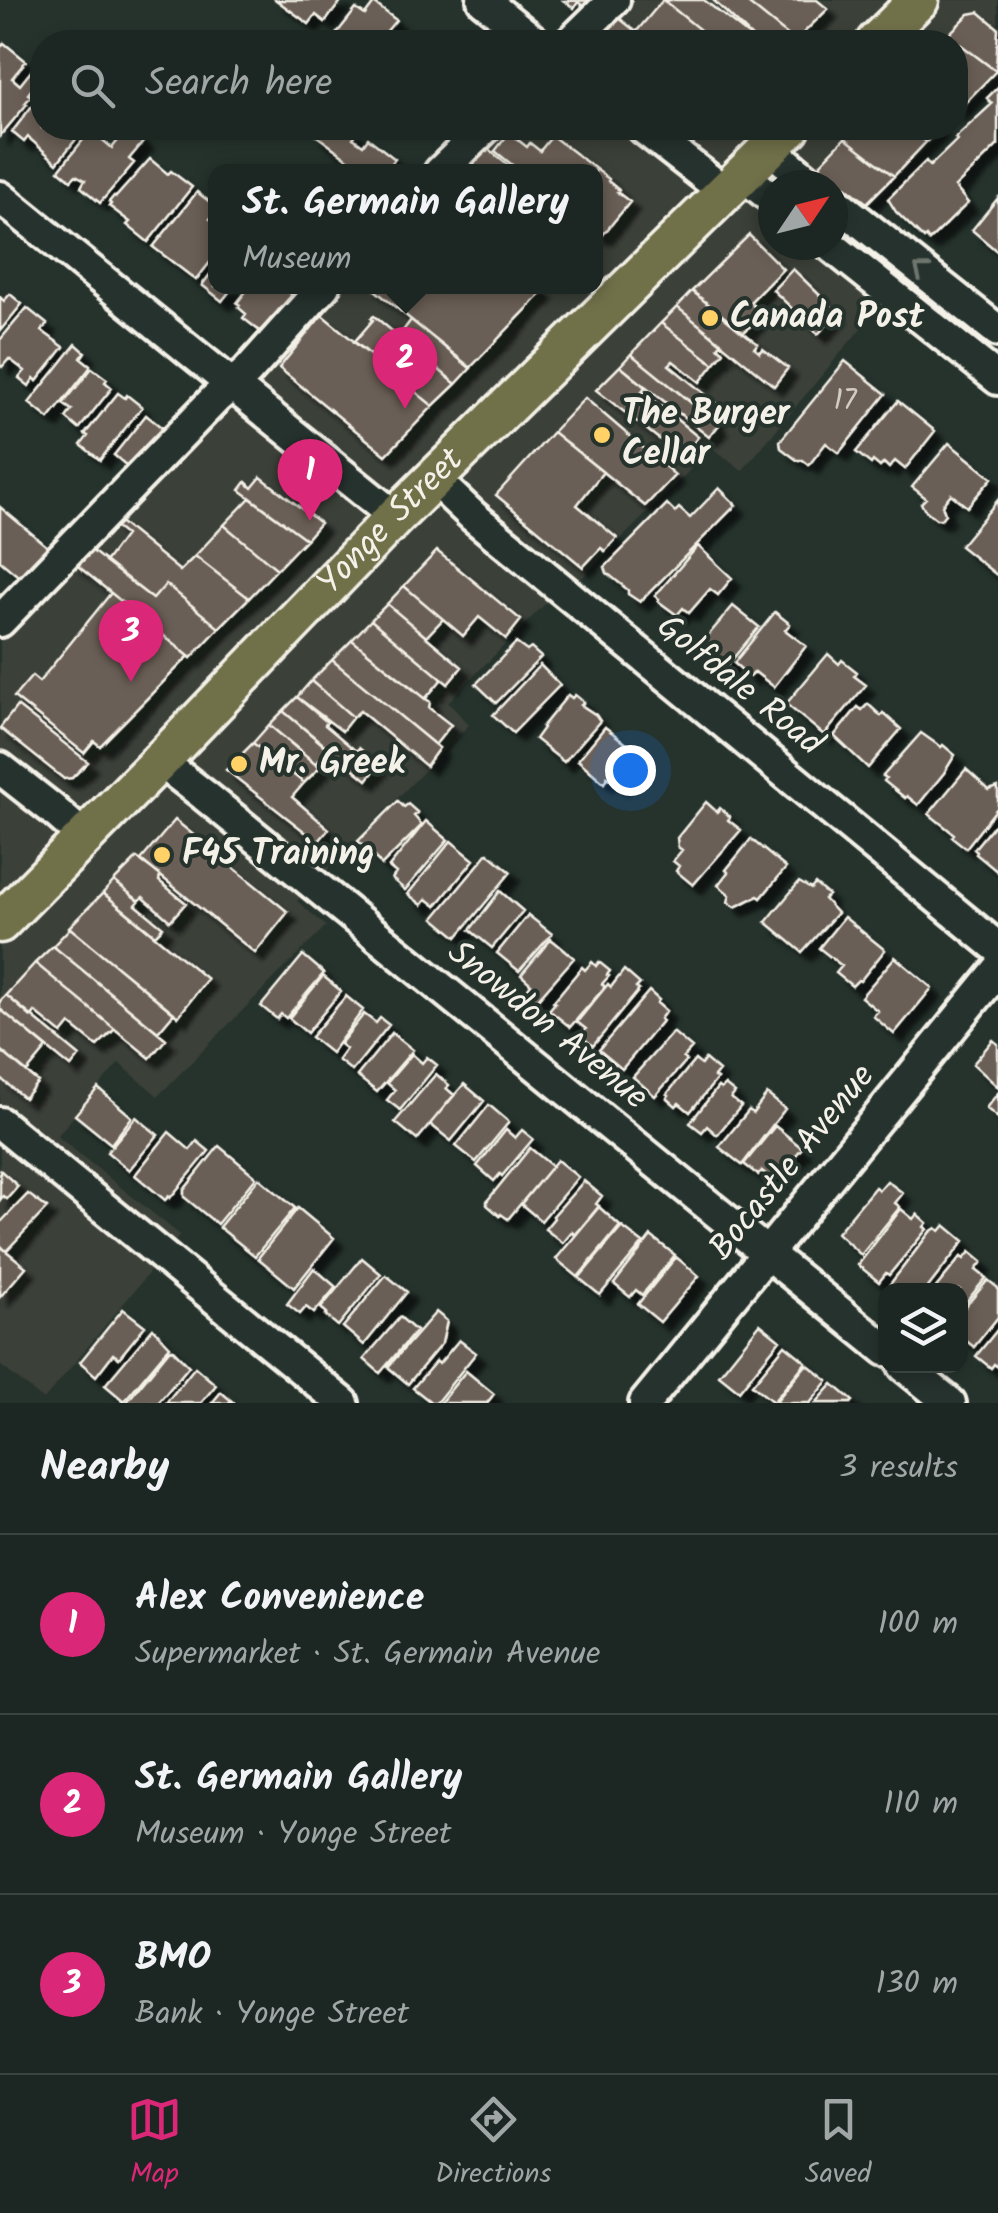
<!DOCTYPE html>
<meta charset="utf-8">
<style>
:root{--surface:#1c2622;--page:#252e2a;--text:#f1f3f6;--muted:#a0a5a5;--line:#3a4340;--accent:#db2777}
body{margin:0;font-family:Kalam,sans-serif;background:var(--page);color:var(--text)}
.controls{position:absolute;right:30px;bottom:30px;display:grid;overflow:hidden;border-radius:20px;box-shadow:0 5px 15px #0003}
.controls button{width:90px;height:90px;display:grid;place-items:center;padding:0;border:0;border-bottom:2px solid var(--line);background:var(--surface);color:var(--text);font:50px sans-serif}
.compass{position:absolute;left:758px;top:170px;width:90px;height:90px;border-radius:50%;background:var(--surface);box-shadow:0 5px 15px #0003;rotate:55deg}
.you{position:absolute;left:630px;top:770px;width:35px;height:35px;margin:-25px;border:8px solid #fff;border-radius:50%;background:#1a73e8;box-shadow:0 0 0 15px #1a73e833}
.badge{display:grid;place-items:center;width:65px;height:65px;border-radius:50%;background:var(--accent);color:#fff;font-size:32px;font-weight:700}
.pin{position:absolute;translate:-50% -82px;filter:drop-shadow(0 2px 5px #0008)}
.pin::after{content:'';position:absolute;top:52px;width:35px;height:30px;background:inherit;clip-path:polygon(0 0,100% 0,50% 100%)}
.popup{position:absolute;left:208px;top:164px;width:395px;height:130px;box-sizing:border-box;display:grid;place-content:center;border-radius:20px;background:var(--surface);filter:drop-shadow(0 2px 8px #0005);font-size:32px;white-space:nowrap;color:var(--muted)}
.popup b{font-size:38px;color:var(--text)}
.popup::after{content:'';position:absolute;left:50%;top:100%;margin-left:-20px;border:20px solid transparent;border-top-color:var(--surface)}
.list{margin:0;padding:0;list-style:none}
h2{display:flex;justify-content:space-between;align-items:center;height:130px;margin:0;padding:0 40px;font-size:42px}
h2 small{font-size:32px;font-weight:400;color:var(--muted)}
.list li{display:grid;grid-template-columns:65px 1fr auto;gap:30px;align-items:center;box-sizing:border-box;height:180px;padding:0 40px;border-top:2px solid var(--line)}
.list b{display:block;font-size:38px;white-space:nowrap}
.list p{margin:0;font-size:32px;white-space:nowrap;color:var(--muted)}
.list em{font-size:32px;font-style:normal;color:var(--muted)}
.icon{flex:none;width:55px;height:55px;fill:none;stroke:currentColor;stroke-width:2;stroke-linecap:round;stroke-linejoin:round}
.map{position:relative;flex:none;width:998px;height:1403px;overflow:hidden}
.search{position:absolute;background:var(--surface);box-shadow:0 5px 15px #0003;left:30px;right:30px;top:30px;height:110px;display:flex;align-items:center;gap:25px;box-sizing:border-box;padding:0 35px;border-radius:40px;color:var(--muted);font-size:38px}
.sheet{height:670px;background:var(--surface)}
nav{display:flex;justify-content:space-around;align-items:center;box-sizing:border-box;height:140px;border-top:2px solid var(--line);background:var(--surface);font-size:28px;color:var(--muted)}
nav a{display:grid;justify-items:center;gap:5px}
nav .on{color:var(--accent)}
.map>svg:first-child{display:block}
.built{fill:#3b4039;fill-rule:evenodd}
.building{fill:#6b5f56;stroke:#f4f1e8;stroke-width:2.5;filter:url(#shadow)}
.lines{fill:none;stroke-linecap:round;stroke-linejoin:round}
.minor-casing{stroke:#f4f1e8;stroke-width:38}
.major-casing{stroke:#f4f1e8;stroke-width:45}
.minor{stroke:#26332d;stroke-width:30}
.major{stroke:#70704a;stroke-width:38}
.oneway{stroke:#6e766e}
.poi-dot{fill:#ffd166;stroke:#26332d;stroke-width:4}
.labels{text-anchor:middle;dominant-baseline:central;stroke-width:8;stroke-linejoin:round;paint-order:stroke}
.number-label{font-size:30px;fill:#d2ccc4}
.poi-label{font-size:35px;font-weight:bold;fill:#f4f1e8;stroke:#26332d;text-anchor:start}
.street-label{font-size:35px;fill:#f4f1e8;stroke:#26332d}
</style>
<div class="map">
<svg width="998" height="1403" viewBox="0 0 998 1403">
<defs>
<filter id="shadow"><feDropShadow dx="9" dy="9" stdDeviation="2.5" flood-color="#0009"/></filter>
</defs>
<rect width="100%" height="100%" fill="#26332d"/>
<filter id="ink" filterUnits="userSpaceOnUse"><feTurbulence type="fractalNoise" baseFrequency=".01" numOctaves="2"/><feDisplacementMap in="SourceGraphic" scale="20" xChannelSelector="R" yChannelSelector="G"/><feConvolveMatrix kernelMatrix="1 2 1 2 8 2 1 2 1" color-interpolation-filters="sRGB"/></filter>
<g filter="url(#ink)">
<path class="built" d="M610,0H998V75L956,118V42H567Z
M483,128H946L874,201L824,257L878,308L742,471L712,448L583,577L544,605L448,702L469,725L297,901L326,926L158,1096L119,1063L57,1136L180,1235L44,1400L0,1365V615L331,287L595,286V172L441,171ZM773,185H833V245H773Z"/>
<path class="building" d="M276,0H342L325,22L316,15L309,24Z
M602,0L588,10L578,2L574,8L564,1Z
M663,0H704L757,42H715Z
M663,0L715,42H649L636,32Z
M713,0H744L795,41L757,42Z
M744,0H817L828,9L795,41Z
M374,3L396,20L386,32L394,38L391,42H330L356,9L365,15Z
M979,12L998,28L996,71L948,35L969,14Z
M614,14L649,42H607L598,35Z
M948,35L996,71L956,112V42H940Z
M4,43L26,61L12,78L20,85L36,65L42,70V85L37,92L32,89L28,94L31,96L25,103L27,104L0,136V48Z
M998,87V145L955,187L968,203L929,241L926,237L924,239L896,212L888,199L926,161L930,166L957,140L955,138L992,104L987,98Z
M42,93V128H85L57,163L28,137L24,142L12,132Z
M128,128L144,141L129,159L134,163L100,203L81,187L85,180L76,175L71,180L59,170L91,130L112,148Z
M317,128H348L357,133L353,138L363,145L368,138L395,159L385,172H347L344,170L351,161L313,133Z
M856,128H909L926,142L894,176L845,138Z
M909,128H940L926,142Z
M509,133L527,147L530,143L540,151L552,136L609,179L608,181L619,190L617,192L630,202L602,236L595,232V172H521L495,151Z
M845,138L894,176L867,203L821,168V163Z
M482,144L516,172H465L462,169Z
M150,159L168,174L171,171L192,187L148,242L127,225L130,222L109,206L111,204L109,202L114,196L116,197Z
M197,192L215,206V213L210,219L215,222V256L196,280L153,247Z
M998,198V252L972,230Z
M749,235L783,269L750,302L762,315L743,333L692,291Z
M215,268V286H234L222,301L202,285Z
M793,269L838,313L818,334L773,290Z
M250,286H282L292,295L261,332L243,318L246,314L238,307L240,305L237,303Z
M370,286H538L544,291L470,368Z
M692,291L758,344L754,348L760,353L763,349L788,368L774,386L677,307Z
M10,294L22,304L0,331V297L4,301Z
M677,307L722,343L718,347L724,352L714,364L661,323Z
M27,308L47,324L42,331L64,347L37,381L34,378L29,386L19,378L25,371L16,364L9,359L2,367L0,365V340Z
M322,315L433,406L386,455L279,368Z
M374,316L456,384L433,406L354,342L373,320L371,318Z
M411,320L471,368L456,384L399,336Z
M661,323L714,364L700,382L673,361L669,365L722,408L712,420L631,354Z
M76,344L85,352L81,358L90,365L89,369L49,419L29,403Z
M631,354L719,425L709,437L620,366Z
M845,361L886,394L839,453L826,443L809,465L803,460H797L781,448L780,441Z
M620,366L645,387L642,391L698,437L682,457L596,390Z
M92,368L104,377L107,379L105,382L112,388L79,429L66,418L72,410L63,404Z
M118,393L125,398L127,395L142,407L100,460L81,445L88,436L85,434Z
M585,398L675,475L645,506L553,432Z
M898,401L935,431L905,469L895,461L889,468L884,463L880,467L873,461L871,464L856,452Z
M146,415L165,430L143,466L134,459L128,467L114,455Z
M553,432L603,472L577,505L617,538L605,551L601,548L583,567L496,495Z
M949,443L992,478L967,507L951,494L942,505L945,514L941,519H936L924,509L921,503L926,498L912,487Z
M261,477L320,523L306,539L240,490L246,482L252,488Z
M719,488L736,505L640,602L628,594V590L607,573L605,567L667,504L675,512L679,508L690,518Z
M250,498L306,539L277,569L224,525Z
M998,500V576L960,546Z
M0,507L49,548L23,580L0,561Z
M116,519L180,571L195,556L249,598L219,628L166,584L153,599L105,562L125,535L111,524Z
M224,525L277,569L249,598L195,556Z
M86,546L153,599L166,584L219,628L191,658L73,562Z
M698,546L732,578L718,595L710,589L689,613L683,608L677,615L658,601L659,599L655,596Z
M437,551L521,620L506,639L479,617L463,636L404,586Z
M404,586L443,619L426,637L387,604Z
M111,593L189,656L100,746L94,741L84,753L14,697L32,676L39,682Z
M387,604L462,667L448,684L371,620Z
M733,606L759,627L726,667L700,645Z
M775,612L790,624L785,630L806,646L774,687L755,672L750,677L734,663Z
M371,620L442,679L425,699L352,640Z
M352,640L430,702L429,708L451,725L435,745L332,660Z
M516,643L527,651L531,648L541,657L496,703L476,684Z
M828,654L839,664L842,660L857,672L854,676L866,685L824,735L786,704Z
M332,660L439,748L426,766L360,711L353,717L311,681Z
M540,665L560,685L513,733L493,715Z
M311,681L353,717L342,731L297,697Z
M568,695L572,698L575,695L584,702L581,705L596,715L600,721L564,762L535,739L543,728L542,727Z
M297,697L327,722L325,725L356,751L359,748L379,765L367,780L283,711Z
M868,704L881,716L883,713L901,729L868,768L834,736L858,707L862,710Z
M17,706L88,762L72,778L64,779L0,728Z
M283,711L333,753L324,764L319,760L315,764L269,725Z
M269,725L320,767L304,783L253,743Z
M605,727L642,756L618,786L607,777L604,783L578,760Z
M921,733L941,747L943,745L955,755L944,773L918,805L907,796L905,798L884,781L886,778L883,776Z
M253,743L304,783L292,797L329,829L318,842L226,770Z
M966,769L989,790L998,787V807L966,848L952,837L954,834L929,814Z
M398,801L404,807L408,804L418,813L414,816L422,825L382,865L358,841Z
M706,802L717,812L720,808L730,817L728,820L741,830L693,885L676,871L679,866L673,861L682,850L678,847L677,838Z
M175,820L288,912L255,953L141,860Z
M998,820V872L976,854L977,852L974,849Z
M426,821L448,840L405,890L392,879L396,873L389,867Z
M751,839L786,868L761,898L758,896L735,907L728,902L730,895L718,885L728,872L726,870Z
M451,841L474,860L436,906L427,899L422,905L408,894Z
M488,853L511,872L457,937L434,918Z
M137,858L160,875L159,881L186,903L170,921L143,897L139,901L114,881Z
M114,881L139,901L136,905L163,927L155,935L103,893Z
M799,882L811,889L815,884L828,895L824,899L837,913L802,952L766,922Z
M500,891L523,911L492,948L470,930Z
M103,893L207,979L178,1017L69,927Z
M528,915L552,934L519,971L497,953Z
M844,917L885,950L860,981L858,980L852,986L836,973L842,966L819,948Z
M70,928L174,1013L158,1032L53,946Z
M551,939L574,958L537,1000L526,991L531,984L521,975Z
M53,946L166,1039L150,1058L35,963Z
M303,955L324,973L286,1018L281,1014L277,1019L261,1006Z
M895,957L932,988L894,1034L873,1016L878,1011L861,997Z
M592,962L596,966L599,962L610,971L607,975L609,976L602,984L605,987L570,1027L549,1010L555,1003L553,1002L582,967L585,970Z
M35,963L115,1029L97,1046L70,1024L62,1034L35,1012L31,1017L6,995Z
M624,970L640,984L636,988L639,990L593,1046L581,1036L586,1029L577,1022L608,984L611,987Z
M323,976L341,991L307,1033L289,1018Z
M649,991L659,1000L657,1003L666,1011L660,1019L662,1021L622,1069L599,1050Z
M6,995L80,1056L71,1067L0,1009V1001Z
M346,996L363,1010L331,1053L311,1037Z
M0,1009L47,1048L27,1072L0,1050Z
M364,1014L376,1023L380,1018L389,1025L352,1071L338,1060L346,1049L340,1044Z
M673,1032L692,1048L683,1058L686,1061L655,1096L633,1077Z
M392,1033L413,1050L377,1092L357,1076Z
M993,1040L998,1044V1087L973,1064Z
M0,1050L38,1082L24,1098L0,1078Z
M412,1054L422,1063L427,1057L437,1065L400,1110L387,1100L395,1090L387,1083Z
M705,1059L719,1071L714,1077L717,1079L690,1112L679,1103L676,1106L667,1098L669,1095L667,1094L695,1060L701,1065Z
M436,1074L449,1085L446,1088L454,1095L417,1140L395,1122Z
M464,1084L484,1101L451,1141L430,1124Z
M725,1085L735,1093L731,1098L741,1106L717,1135L707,1126L702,1132L690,1123L718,1087L721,1089Z
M98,1088L132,1117L111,1144L75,1115Z
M998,1093V1118L986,1108Z
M767,1094L785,1109L742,1165L719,1147L749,1110L753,1113Z
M489,1105L509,1122L476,1162L456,1146Z
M136,1117L158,1135L129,1170L107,1152Z
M775,1126L802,1148L774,1181L762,1171L758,1175L744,1164Z
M506,1130L515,1138L522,1130L533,1139L502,1176L500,1174L494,1181L477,1166Z
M169,1132L190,1150L197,1141L209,1151L170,1198L169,1196L165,1200L135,1175Z
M219,1146L256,1177L217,1224L184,1197V1190Z
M530,1148L552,1166L508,1219L501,1214L500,1216L487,1205V1201Z
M557,1160L578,1177L541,1221L521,1204Z
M0,1170L18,1186L7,1199L3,1196L0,1200Z
M259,1178L295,1208L255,1256L219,1227Z
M584,1181L602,1196L596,1204L599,1206L575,1235L572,1232L563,1243L545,1229L554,1218L553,1216Z
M887,1181L903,1193L895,1203L900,1207L861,1255L837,1233L875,1187L879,1190Z
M28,1194L47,1208L6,1251L0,1245V1223Z
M599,1207L620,1226L578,1277L556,1259Z
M298,1208L334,1238L294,1288L258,1258Z
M901,1209L913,1219L917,1214L927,1223L924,1227L927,1229L889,1275L886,1273L879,1282L858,1265Z
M945,1225L964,1241L926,1290H891L888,1287L930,1232L936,1228L940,1231Z
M622,1227L643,1243L600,1295L579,1278Z
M651,1236L675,1255L642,1295L636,1290L630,1297L614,1284Z
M0,1246L26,1267L0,1297Z
M970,1252L982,1262L976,1270L986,1278L960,1309V1290H934L961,1257L964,1259Z
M676,1257L699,1276L660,1322L638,1304Z
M362,1258L381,1274L338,1326L325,1315L327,1313L321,1308Z
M314,1268L336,1287L314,1313L306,1307L300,1314L287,1304Z
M386,1275L407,1292L364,1345L343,1327Z
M988,1280L998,1288V1317L974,1347L960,1336V1313Z
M123,1309L145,1326L119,1358L113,1354L96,1376L80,1362Z
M436,1312L447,1321L442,1343L408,1384L388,1367Z
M400,1317L416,1331L380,1373L364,1359Z
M760,1324L780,1340L739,1391L719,1375Z
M153,1328L170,1346L124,1401L105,1385Z
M998,1329V1367L994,1364L991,1368L976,1356Z
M459,1340L476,1353L436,1403H432L413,1388L436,1361L439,1364Z
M785,1345L806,1362L773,1402L752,1385Z
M172,1349L189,1366L158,1403H126L169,1350Z
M807,1364L828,1381L810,1403H779L776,1401Z
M195,1367L216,1385L201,1403H166Z
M466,1371L494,1394L487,1403H440Z
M833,1384L853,1401L851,1403H816Z
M221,1392L234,1403H212Z"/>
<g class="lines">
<g class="minor-casing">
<path id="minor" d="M483,0L535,42
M571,42L614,0
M643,128L725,192
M769,148L814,185
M440,172L485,128
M743,175L773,199
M0,197L395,517
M833,200L998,331
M830,245L998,379
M434,479L474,517L998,948
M0,621L216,398L247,372L324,286
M160,761L204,795L886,1350
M0,768L51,808L84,837
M0,1123L343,1403
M904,1366L950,1403
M645,1403L998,970"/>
</g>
<g class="major-casing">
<g id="major">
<path d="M876,42L919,0"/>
<path id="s1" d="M0,923L160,761L395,517L790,128"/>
</g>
</g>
<use href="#minor" class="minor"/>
<use href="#major" class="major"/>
</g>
<defs><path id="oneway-chevron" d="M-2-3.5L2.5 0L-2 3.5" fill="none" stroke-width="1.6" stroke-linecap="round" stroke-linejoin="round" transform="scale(2.5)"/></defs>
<use class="oneway" href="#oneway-chevron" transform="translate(921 270) rotate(-142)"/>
</g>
<g class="poi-dot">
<circle cx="710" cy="318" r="10"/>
<circle cx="602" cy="435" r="10"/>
<circle cx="239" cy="764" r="10"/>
<circle cx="162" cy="855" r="10"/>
</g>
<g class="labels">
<g class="number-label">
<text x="845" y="401">17</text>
</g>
<g class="poi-label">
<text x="730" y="318">Canada Post</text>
<text x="622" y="415">The Burger<tspan x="622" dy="40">Cellar</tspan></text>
<text x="259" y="764">Mr. Greek</text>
<text x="182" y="855">F45 Training</text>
</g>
<g class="street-label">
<text stroke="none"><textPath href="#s1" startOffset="560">Yonge Street</textPath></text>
<text transform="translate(739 686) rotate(39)">Golfdale Road</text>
<text transform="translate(547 1026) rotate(39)">Snowdon Avenue</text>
<text transform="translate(793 1163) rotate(-51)">Bocastle Avenue</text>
</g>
</g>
</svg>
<div class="controls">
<button><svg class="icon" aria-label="layers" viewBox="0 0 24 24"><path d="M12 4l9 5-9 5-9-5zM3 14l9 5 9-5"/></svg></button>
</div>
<svg class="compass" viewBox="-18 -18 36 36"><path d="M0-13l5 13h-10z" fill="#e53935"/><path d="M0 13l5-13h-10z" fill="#a0a5a5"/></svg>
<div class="you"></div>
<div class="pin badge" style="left:310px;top:521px">1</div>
<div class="pin badge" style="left:405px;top:409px">2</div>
<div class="popup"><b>St. Germain Gallery</b>Museum</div>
<div class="pin badge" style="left:131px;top:682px">3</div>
<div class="search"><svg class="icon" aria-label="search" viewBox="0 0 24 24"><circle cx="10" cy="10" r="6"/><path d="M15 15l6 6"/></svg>Search here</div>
</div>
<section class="sheet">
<h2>Nearby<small>3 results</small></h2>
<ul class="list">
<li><span class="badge">1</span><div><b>Alex Convenience</b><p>Supermarket · St. Germain Avenue</p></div><em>100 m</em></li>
<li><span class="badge">2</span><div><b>St. Germain Gallery</b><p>Museum · Yonge Street</p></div><em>110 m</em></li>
<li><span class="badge">3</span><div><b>BMO</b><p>Bank · Yonge Street</p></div><em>130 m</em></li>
</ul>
</section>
<nav>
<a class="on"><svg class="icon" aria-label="map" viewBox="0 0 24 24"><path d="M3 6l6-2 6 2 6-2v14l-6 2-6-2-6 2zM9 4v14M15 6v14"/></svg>Map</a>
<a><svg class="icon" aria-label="directions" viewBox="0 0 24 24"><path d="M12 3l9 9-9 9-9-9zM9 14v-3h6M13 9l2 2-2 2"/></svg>Directions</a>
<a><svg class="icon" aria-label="saved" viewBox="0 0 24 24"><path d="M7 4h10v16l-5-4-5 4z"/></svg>Saved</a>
</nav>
